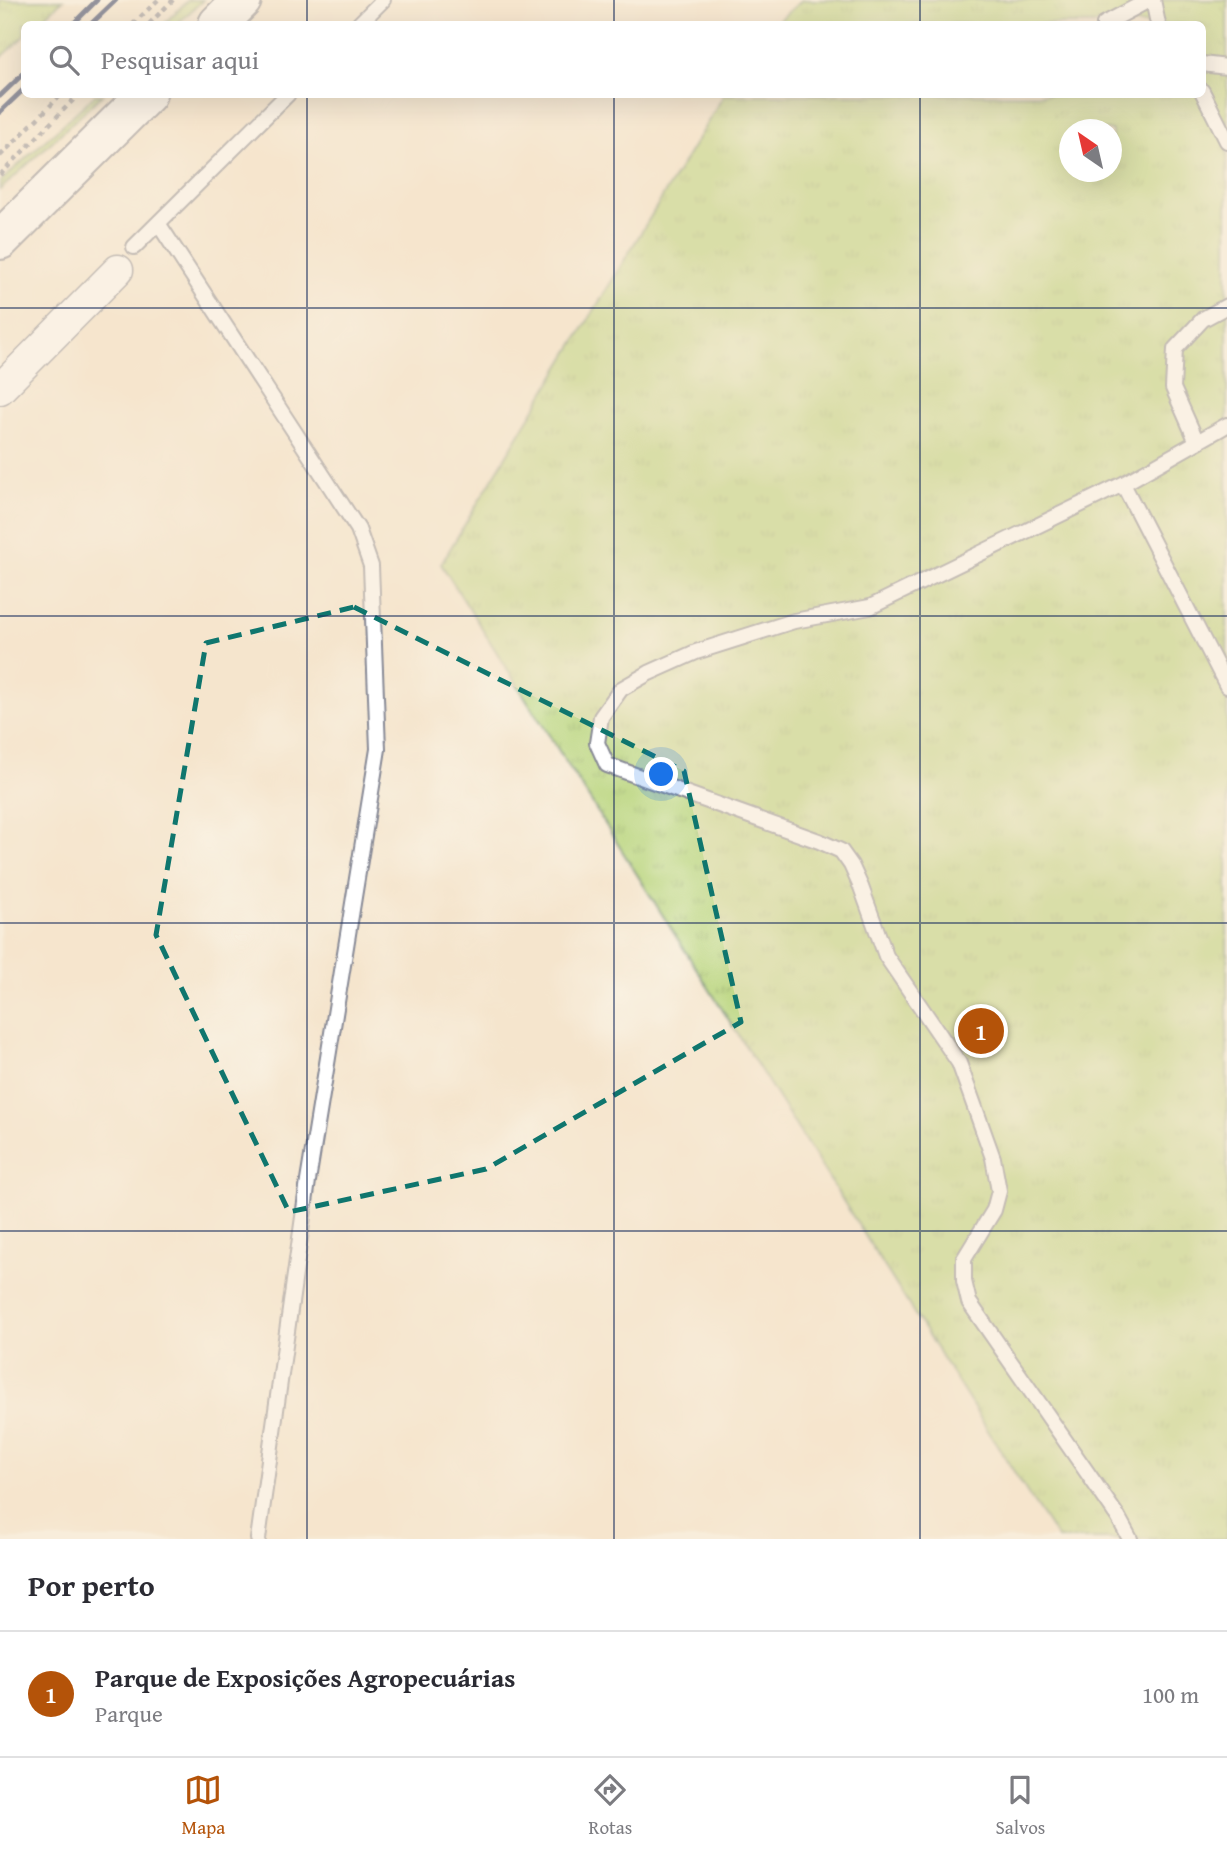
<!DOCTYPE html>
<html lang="pt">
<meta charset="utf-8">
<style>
:root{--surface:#fff;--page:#f2f2f3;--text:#2b2b33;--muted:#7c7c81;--line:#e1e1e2;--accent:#b45309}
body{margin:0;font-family:"Gentium Book Plus",serif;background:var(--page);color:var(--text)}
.compass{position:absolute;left:1059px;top:119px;width:63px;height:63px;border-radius:50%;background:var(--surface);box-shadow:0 7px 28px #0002;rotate:326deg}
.you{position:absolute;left:662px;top:775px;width:24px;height:24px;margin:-18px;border:5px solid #fff;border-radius:50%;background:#1a73e8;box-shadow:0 0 0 10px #1a73e833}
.badge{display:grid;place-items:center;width:46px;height:46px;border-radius:50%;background:var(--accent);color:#fff;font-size:23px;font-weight:700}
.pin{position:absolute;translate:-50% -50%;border:4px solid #fff;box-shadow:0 2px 7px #0006}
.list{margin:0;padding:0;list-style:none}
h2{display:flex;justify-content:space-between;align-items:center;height:91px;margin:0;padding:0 28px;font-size:30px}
h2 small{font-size:23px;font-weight:400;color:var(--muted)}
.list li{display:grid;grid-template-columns:46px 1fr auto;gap:21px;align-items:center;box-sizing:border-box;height:126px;padding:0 28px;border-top:2px solid var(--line)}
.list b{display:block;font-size:26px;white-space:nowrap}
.list p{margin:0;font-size:23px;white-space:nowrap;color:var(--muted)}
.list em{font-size:23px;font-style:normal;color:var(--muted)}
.icon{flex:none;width:38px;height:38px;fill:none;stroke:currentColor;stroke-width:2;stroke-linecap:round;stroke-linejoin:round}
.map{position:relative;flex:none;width:1227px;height:1539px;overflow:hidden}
.search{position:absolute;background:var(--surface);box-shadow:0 7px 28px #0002;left:21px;right:21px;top:21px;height:77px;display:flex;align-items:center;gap:18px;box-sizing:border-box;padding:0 24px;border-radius:10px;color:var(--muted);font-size:26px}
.sheet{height:217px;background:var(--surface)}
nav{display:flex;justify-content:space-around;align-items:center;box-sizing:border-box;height:98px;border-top:2px solid var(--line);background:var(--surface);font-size:19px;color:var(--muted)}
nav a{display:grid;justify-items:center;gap:4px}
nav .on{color:var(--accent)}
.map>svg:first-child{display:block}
.grass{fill:url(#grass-tufts);stroke:#69826c;stroke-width:2;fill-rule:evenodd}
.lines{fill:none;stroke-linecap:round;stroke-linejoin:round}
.lane-casing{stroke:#888a96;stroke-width:18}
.street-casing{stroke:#888a96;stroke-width:33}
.highway-casing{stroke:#888a96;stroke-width:42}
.path{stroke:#888a96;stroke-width:4.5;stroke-dasharray:5 5;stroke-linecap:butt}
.lane{stroke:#fff;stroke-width:14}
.street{stroke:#fff;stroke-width:30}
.highway{stroke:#fff;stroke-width:38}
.rail{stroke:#1b2f5e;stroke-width:5}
.marked{fill:none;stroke:#0f766e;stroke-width:5;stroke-dasharray:14 9;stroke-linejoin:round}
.grid{fill:none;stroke:#1b2f5e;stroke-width:2;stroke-opacity:0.55}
</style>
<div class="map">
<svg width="1227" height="1539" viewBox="0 0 1227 1539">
<defs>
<pattern id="grass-tufts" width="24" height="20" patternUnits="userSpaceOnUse" patternTransform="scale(1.75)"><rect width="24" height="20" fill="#b7d47a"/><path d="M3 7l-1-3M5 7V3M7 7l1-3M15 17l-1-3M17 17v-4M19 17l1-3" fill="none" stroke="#9db66c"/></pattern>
</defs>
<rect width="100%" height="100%" fill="#fbf7ec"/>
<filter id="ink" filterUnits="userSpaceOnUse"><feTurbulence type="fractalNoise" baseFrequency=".0143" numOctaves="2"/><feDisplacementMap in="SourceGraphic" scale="14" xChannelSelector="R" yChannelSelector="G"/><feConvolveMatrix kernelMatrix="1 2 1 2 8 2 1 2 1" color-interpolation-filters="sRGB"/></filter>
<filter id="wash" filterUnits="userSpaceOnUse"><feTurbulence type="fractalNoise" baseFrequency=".00686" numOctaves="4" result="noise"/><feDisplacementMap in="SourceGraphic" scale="28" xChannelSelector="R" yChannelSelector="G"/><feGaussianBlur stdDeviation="1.57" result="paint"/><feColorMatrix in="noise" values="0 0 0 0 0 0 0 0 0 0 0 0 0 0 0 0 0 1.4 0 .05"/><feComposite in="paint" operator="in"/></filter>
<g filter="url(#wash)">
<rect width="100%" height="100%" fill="#f5e5cd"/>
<path class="grass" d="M0,0H63L37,24H24V36L0,59Z
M188,0H203L177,24H164Z
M802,0H1227V1539H1058L1030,1497L441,564L724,95L1202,94V24H775ZM1070,130H1112V172H1070Z
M95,95H102L0,190V182Z"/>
</g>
<g filter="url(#ink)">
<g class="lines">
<g class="lane-casing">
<path id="lane" d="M1153,0L1158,24
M359,24L383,0
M1104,24L1149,0
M1202,64L1227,67
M1202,91L1227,141
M158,223L358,529L371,566L378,749L308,1181L258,1539
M134,247L288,94
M1227,425L1123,484L1227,686
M1197,442L1173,388L1175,349L1203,319L1227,306
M1123,484L870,607L794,621L696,652L649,673L621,689L601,717L597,743L607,765L819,841L841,851L851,865L861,887L886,956L959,1063L993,1158L999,1191L994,1210L964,1259V1281L969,1302L1118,1517L1130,1539"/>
</g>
<g class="street-casing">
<path id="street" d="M0,389L118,270"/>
</g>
<g class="highway-casing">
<path id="highway" d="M218,24L242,0
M0,240L147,94"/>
</g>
<path class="path" d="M133,24L158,0
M149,24L173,0
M0,156L62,94
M0,175L79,94"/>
<use href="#lane" class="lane"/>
<use href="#street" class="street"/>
<use href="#highway" class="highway"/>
<path class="rail" d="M73,24L97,0
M91,24L116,0
M0,96L24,73
M0,112L24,89"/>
</g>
</g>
<path d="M0 0H1227V1539H0ZM354,607L684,771L741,1022L486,1169L289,1212L156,935L206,643Z" fill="#f5e5cd" fill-opacity=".55" fill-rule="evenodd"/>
<path class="marked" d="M354,607L684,771L741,1022L486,1169L289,1212L156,935L206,643Z"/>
<path class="grid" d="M307,0V24M614,0V24M920,0V24M307,94V1539M614,94V1539M920,94V1539M0,308H1227M0,616H1227M0,923H1227M0,1231H1227"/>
</svg>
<svg class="compass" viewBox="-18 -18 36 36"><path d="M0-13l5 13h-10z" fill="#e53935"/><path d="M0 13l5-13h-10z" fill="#7c7c81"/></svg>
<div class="you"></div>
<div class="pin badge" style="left:981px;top:1031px">1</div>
<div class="search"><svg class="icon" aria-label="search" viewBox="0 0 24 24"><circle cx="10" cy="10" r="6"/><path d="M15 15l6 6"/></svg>Pesquisar aqui</div>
</div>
<section class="sheet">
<h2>Por perto<small></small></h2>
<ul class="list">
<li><span class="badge">1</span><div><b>Parque de Exposições Agropecuárias</b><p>Parque</p></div><em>100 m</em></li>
</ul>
</section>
<nav>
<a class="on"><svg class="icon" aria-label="map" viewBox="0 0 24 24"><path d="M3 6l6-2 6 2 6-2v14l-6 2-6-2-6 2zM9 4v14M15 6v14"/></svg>Mapa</a>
<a><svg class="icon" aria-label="directions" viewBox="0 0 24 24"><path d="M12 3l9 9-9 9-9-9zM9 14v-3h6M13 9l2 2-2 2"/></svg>Rotas</a>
<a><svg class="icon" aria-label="saved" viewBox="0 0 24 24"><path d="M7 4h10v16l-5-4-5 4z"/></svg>Salvos</a>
</nav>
